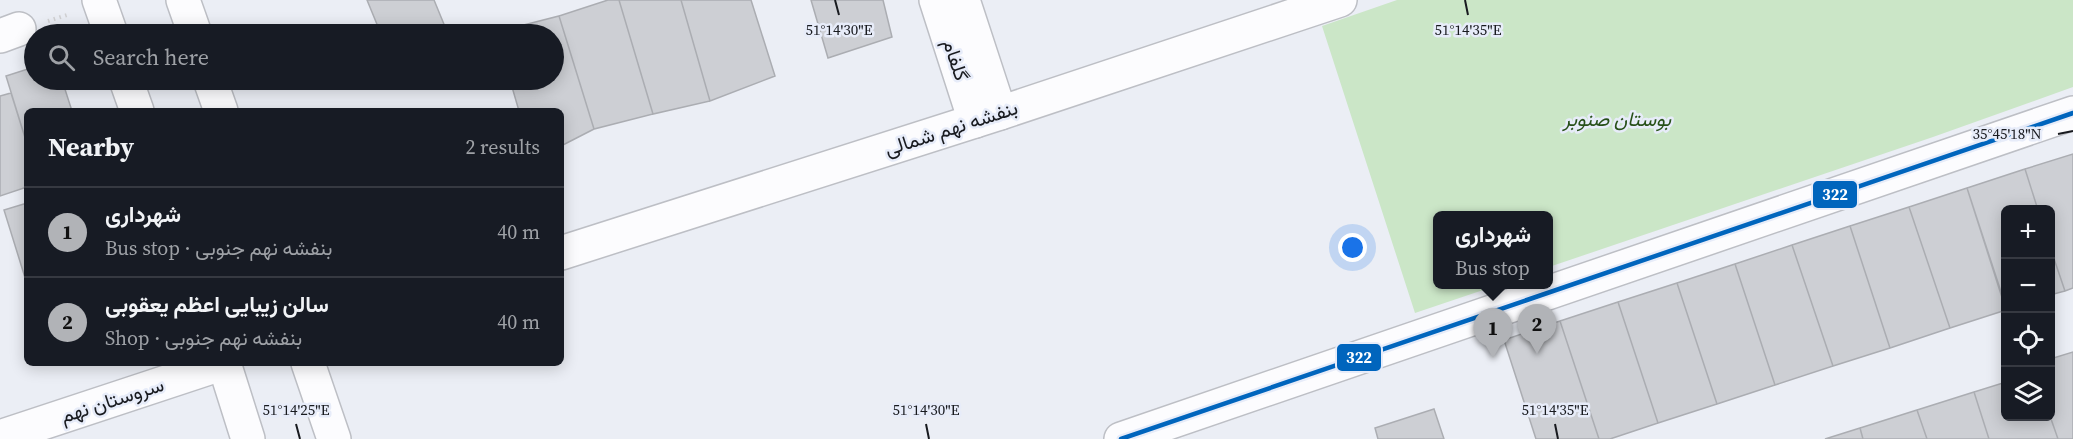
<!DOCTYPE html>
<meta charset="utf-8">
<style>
:root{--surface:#171b24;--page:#242831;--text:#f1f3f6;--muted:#9ea1a6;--line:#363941;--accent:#b1b3b7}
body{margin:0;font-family:"Source Serif 4",Vazirmatn,serif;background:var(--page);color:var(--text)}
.controls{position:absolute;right:18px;bottom:18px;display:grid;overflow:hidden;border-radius:9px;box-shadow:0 3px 15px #0003}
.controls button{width:54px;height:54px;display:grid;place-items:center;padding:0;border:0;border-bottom:2px solid var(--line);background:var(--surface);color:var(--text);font:30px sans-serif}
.you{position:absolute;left:1353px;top:248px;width:21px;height:21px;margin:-15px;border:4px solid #fff;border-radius:50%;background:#1a73e8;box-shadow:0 0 0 9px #1a73e833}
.badge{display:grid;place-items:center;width:39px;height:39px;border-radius:50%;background:var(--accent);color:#111;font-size:20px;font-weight:700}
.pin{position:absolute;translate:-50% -50px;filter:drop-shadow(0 2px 3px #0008)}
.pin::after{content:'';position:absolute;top:32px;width:21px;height:18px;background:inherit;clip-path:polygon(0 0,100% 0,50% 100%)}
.popup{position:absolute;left:1433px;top:211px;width:120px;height:78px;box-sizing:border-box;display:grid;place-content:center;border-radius:9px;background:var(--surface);filter:drop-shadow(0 2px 4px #0005);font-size:20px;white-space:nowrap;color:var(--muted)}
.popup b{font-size:22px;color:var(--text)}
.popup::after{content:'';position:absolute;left:50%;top:100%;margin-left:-12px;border:12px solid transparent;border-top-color:var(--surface)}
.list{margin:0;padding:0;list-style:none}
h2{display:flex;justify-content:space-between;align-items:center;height:78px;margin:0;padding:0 24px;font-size:26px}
h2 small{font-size:20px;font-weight:400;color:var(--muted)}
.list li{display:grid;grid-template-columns:39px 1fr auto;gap:18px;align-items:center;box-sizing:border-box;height:90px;padding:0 24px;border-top:2px solid var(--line)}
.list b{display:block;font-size:22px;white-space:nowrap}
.list p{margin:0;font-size:20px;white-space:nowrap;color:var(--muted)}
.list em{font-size:20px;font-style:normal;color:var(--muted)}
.icon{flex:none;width:33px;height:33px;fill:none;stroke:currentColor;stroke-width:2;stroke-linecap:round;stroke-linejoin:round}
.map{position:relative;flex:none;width:2073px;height:439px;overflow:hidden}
.search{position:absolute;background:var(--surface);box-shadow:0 3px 15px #0003;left:24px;top:24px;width:540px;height:66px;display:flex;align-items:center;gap:15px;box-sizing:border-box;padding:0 21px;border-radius:33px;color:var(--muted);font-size:22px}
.panel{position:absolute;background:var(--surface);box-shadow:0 3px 15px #0003;left:24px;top:108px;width:540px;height:258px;border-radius:9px}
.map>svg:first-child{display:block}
.green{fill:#cbe6c7}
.building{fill:#cdcfd4;stroke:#abadb2;stroke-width:1.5}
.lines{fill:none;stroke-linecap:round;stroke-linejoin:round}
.minor-casing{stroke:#bdbfc5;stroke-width:36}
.major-casing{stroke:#bdbfc5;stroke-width:36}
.path{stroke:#d1d1d3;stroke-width:4;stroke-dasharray:1.5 4.5;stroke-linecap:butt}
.minor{stroke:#fcfcfe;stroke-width:33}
.major{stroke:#fcfcfe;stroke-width:33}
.bus-1-casing{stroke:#e7ecf9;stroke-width:9}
.bus-1{stroke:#0065bd;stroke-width:4.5}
.ticks{fill:none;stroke:#181a1f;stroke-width:2}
.labels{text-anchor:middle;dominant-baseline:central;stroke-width:5;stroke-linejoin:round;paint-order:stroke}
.street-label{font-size:20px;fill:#181a1f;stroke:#e7ecf9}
.park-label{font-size:20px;font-style:italic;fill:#275019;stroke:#e7ecf9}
.ticks-label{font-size:15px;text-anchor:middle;fill:#181a1f;stroke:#e7ecf9;stroke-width:5;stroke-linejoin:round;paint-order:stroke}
.line-badge{stroke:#e7ecf9;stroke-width:2}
.badge-label{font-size:16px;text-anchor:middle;font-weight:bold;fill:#fff}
</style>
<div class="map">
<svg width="2073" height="439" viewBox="0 0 2073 439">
<rect width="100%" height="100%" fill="#ebeef5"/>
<path class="green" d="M1397,0H2073V87L1933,137L1549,267V216H1438V284L1498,285L1415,313L1322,26Z"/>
<path class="building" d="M367,0H434L448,34H381Z
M608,0H619L653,114L594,129L559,16Z
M619,0H681L710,101L653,114Z
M681,0H751L775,76L710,101Z
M811,0H883L892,37L828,58Z
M559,16L594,129L561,146V111H519L510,80H554V34H497L496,32Z
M34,67V80H62L72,111H27V144L6,76Z
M11,93L27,144V187L0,196V96Z
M2073,154V288L2065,291L2050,247V210H2038L2025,169Z
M2025,169L2038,210H2006V307L1967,188Z
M1967,188L2006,310L1950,328L1909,207Z
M27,203V284L4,210Z
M1909,207L1950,328L1890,348L1850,226Z
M1850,226L1890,348L1833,366L1792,245Z
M1792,245L1833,366L1775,385L1735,264Z
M2050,247L2065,291L2050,295Z
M1735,264L1775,385L1717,404L1677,283Z
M1677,283L1717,404L1658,423L1618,302Z
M1618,302L1658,423L1610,439H1599L1560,321Z
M1560,321L1599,439H1536L1504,340Z
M2073,352V439H2058L2050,416V359Z
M2006,382V416H2050L2058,439H1989L1974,392Z
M1974,392L1989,439H1927L1917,410Z
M1434,409L1444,439H1378L1375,428Z
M1917,410L1927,439H1863L1860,428Z
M1860,428L1863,439H1825Z"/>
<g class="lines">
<g class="minor-casing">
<path id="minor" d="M936,0L975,121
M963,0L1000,113
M0,36L19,29
M0,437L224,363"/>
</g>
<g class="major-casing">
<path id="major" d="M99,0L111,34
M183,0L195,34
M126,80L137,111
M210,80L221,111
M561,253L1000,113L1340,0
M224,363L248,439
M308,363L334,439
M1121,439L2073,113"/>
</g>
<path class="path" d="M48,21L70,14"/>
<use href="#minor" class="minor"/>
<use href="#major" class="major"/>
<g class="bus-1-casing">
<path id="bus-1" d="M1121,439L2073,113"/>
</g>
<use href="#bus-1" class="bus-1"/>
</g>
<path class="ticks" d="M835,0L839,15M1465,0L1468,15M2058,134L2073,131M296,424L300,439M926,424L929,439M1555,424L1558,439"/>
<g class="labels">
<g class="street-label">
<text transform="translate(956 60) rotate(72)">گلفام</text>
<text transform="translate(951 128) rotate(-18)">بنفشه نهم شمالی</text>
<text transform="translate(112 400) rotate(-18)">سروستان نهم</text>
</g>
<g class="park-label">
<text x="1617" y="119">بوستان صنوبر</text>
</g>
</g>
<g class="ticks-label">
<text x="839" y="35">51°14'30"E</text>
<text x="1468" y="35">51°14'35"E</text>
<text x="2007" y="139">35°45'18"N</text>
<text x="296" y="415">51°14'25"E</text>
<text x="926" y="415">51°14'30"E</text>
<text x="1555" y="415">51°14'35"E</text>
</g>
<g class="line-badge">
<rect x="1812" y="180" width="46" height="29" rx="6" fill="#0065bd"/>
<rect x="1336" y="343" width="46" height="29" rx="6" fill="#0065bd"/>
</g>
<g class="badge-label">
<text x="1835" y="200">322</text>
<text x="1359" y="363">322</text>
</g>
</svg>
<div class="controls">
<button>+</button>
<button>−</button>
<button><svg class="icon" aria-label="locate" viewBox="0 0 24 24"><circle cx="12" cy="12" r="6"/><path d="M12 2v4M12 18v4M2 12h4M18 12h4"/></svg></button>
<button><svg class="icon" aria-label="layers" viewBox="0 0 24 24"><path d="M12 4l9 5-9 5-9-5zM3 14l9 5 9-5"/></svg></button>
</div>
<div class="you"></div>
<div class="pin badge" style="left:1493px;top:358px">1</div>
<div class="popup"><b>شهرداری</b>Bus stop</div>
<div class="pin badge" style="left:1537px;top:354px">2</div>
<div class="search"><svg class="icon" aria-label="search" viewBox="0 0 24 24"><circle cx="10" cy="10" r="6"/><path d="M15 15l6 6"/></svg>Search here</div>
<section class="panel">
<h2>Nearby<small>2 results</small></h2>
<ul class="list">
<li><span class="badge">1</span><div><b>شهرداری</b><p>Bus stop · بنفشه نهم جنوبی</p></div><em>40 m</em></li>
<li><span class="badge">2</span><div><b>سالن زیبایی اعظم یعقوبی</b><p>Shop · بنفشه نهم جنوبی</p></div><em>40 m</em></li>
</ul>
</section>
</div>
